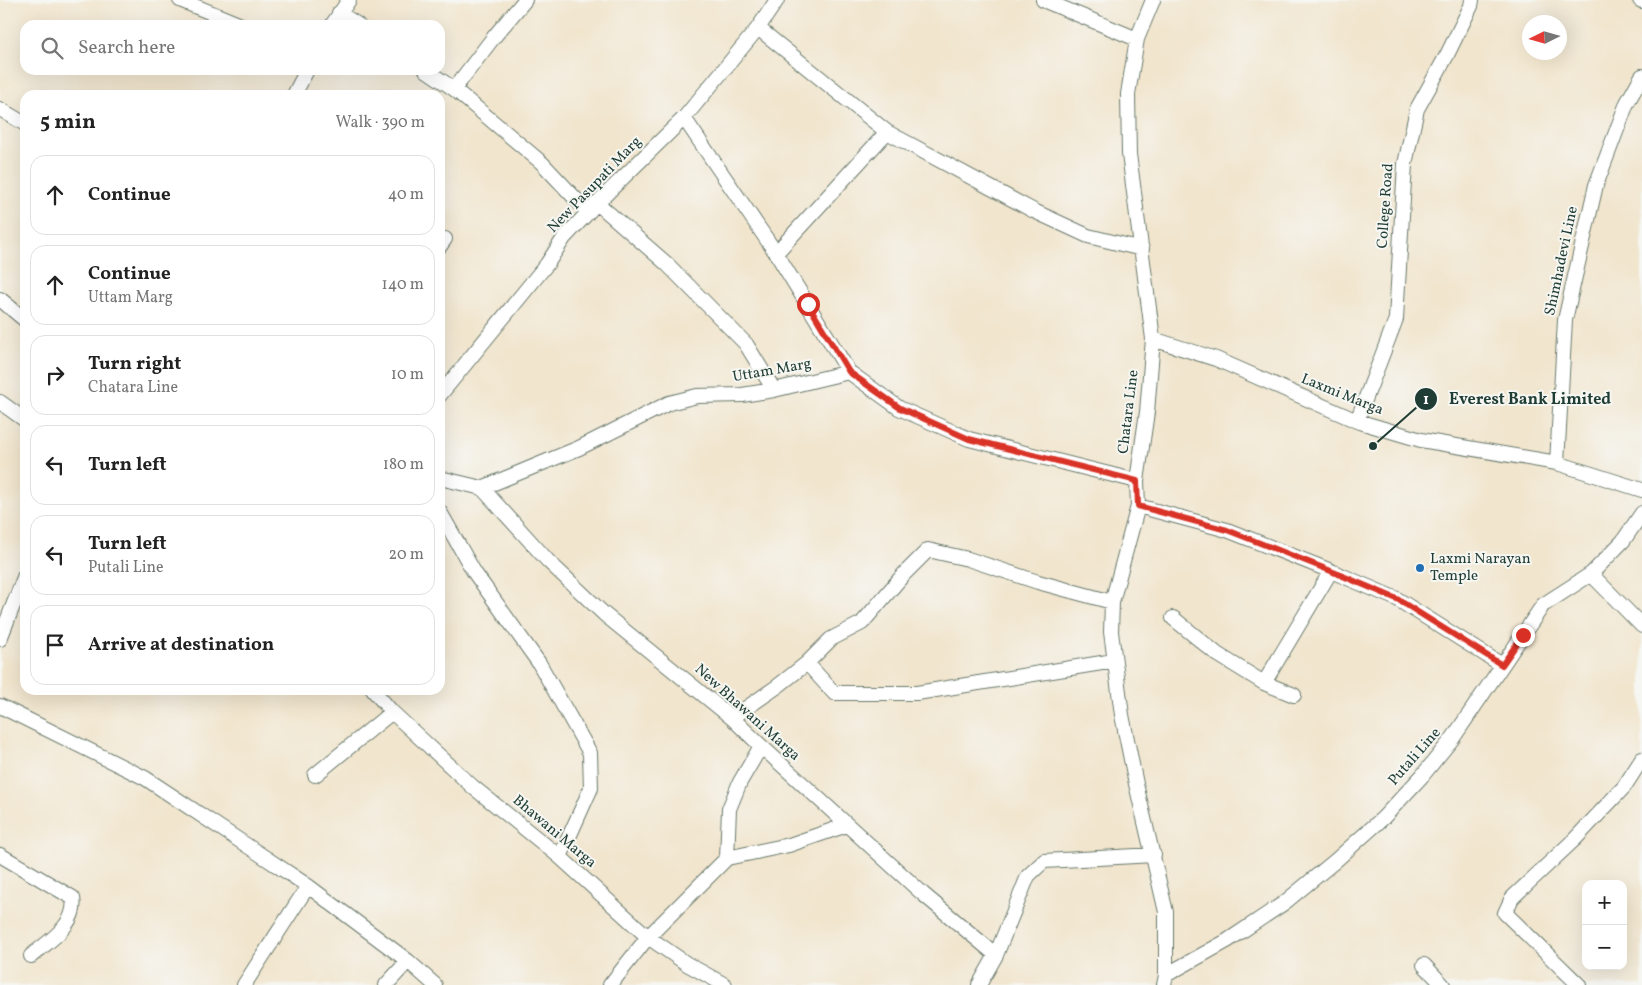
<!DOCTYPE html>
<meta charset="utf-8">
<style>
:root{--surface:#fff;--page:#f2f2f2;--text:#222;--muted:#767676;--line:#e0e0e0}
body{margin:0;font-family:Vollkorn,serif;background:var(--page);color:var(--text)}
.controls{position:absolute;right:15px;bottom:15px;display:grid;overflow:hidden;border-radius:10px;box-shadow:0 5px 20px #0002}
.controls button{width:45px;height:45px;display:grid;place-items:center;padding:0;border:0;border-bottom:1px solid var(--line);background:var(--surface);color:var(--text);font:25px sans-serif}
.compass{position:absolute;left:1522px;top:15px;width:45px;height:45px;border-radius:50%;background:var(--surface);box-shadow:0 5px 20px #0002;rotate:265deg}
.stop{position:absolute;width:15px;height:15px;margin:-11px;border:4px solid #d93025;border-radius:50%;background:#fff}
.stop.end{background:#d93025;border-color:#fff;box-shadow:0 1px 5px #0008}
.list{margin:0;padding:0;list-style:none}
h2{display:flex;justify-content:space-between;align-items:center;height:65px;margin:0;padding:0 20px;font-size:21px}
h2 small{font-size:16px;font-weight:400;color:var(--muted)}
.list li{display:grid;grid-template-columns:32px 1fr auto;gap:15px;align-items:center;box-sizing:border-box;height:80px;margin:0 10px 10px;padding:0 10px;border:1px solid var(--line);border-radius:15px}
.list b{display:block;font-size:19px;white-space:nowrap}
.list p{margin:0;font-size:16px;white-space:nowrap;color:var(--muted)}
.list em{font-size:16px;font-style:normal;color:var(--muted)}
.icon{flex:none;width:28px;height:28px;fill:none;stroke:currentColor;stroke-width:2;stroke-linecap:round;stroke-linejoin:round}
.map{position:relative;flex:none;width:1642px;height:985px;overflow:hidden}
.search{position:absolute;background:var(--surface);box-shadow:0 5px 20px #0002;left:20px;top:20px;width:425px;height:55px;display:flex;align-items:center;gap:12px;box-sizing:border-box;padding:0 18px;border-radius:15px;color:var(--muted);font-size:19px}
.panel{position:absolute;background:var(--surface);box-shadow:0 5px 20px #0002;left:20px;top:90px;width:425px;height:605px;border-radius:15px}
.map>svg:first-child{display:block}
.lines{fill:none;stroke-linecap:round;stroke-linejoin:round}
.minor-casing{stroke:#68786a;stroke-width:16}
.minor{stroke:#fff;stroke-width:14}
.route{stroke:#d93025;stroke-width:6}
.poi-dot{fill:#1f6fb2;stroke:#f6f6f2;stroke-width:2}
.labels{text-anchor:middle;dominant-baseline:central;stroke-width:4;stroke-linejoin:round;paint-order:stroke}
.street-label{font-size:15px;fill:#1f3d34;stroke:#f6f6f2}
.poi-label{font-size:15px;fill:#1f3d34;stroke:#f6f6f2;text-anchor:start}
.leader{fill:none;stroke:#1f3d34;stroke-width:2}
.callout-dot{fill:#1f3d34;stroke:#f6f6f2;stroke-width:2}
.mark-label{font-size:15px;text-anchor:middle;font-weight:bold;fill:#fff}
.callout-label{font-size:16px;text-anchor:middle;font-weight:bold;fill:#1f3d34;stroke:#f6f6f2;stroke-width:4;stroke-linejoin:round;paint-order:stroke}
</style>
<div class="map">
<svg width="1642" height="985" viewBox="0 0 1642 985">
<rect width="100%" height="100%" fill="#f6f6f2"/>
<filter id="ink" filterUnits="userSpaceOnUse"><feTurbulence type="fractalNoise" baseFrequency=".02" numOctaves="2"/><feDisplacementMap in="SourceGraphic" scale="10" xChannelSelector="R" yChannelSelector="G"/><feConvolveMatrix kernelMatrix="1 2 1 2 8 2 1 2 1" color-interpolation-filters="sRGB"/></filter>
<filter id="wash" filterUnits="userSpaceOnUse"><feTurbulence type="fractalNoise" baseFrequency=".0096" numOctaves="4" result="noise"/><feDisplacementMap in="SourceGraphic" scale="20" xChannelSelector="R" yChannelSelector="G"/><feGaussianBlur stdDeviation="1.12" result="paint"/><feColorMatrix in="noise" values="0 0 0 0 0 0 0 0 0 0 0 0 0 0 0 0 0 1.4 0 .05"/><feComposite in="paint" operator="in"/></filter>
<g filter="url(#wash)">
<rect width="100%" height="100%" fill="#f1e5cd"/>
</g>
<g filter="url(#ink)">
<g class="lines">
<g class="minor-casing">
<path id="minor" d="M180,0L241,25
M1043,0L1137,39
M1153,0L1137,39L1128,94L1129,154L1153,339L1147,412L1137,481L1138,506L1112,602L1111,632L1122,715L1136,784L1166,912V975L1164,985
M1640,0L1642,1
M339,13L358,25
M332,25L349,0
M758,28L887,132L1034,211L1088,236L1142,249
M426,70L454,89L542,163L588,212
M454,89L493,38L525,0
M294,95L307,70
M0,109L25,124
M684,118L776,253L849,372
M597,203L667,264L746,344L774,390
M440,246L445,239
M776,253L887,132
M0,299L25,320
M1153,339L1216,359L1357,421L1421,440L1557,463L1642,490
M440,395L547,264L564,238L597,203L684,118L758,28L777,0
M0,402L25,420
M1357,421L1396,319L1405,164L1417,109L1447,55L1471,6L1472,0
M1557,463L1565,320L1596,185L1627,103L1642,76
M440,478L482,488L579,448L669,403L697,396L742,395L774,390L849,372L899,408L969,439L1137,481
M482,488L548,561L604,614L732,718L761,746L923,894L996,955
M1138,506L1227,530L1331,571L1397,599L1502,665
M440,512L474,572L539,663L590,753L591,788L560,857
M1591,574L1642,626
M1173,618L1217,654L1264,683L1294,695
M0,639L25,575
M807,663L834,693H917L1114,661
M1264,683L1331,571
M373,690L392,712L473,787L560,857L648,937L687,964L725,985
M0,706L145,778L308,886L408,961L435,985
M732,718L778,686L807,663L831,639L862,623L904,574L928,550L968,559L1038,582L1112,602
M315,775L392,712
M0,855L73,898C78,924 49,941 31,956
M727,858L729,809L740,782L761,746
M1424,965L1443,985
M1166,975L1227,941L1284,903L1335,861L1383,818L1422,776L1453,738L1543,605L1591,574L1623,541L1642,513
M244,985L308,886
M386,985L408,961
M610,985L648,937L727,858L789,845L847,825
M979,985L996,955L1028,876L1044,861L1154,855
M1579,985L1505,913L1512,898L1575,839L1624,787L1642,759"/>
</g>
<use href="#minor" class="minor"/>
</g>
</g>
<g class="lines" filter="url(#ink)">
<path class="route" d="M808,304L849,372L900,408L969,439L1137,481L1138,506L1227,530L1331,571L1397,599L1502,665L1523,635"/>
</g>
<circle class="poi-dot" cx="1420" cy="568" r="5"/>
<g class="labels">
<g class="street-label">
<text transform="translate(595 185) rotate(-46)">New Pasupati Marg</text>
<text transform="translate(1386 206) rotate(-86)">College Road</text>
<text transform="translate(1562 261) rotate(-78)">Shimhadevi Line</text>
<text transform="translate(772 371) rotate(-10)">Uttam Marg</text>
<text transform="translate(1342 395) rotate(22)">Laxmi Marga</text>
<text transform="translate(1129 412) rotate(-83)">Chatara Line</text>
<text transform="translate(747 713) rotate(42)">New Bhawani Marga</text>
<text transform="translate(1415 757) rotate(-49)">Putali Line</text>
<text transform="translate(554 832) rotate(40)">Bhawani Marga</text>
</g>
<g class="poi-label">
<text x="1430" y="559">Laxmi Narayan<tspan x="1430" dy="17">Temple</tspan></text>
</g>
</g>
<path class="leader" d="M1373 446L1426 399"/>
<g class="callout-dot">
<circle cx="1373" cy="446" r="5"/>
<circle cx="1426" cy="399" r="12"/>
</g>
<g class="mark-label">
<text x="1426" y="404">1</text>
</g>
<g class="callout-label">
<text x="1530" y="404">Everest Bank Limited</text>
</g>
</svg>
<div class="controls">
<button>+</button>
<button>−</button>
</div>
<svg class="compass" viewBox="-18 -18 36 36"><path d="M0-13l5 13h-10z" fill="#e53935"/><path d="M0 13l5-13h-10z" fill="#767676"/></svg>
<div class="stop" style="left:808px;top:304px"></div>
<div class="stop end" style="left:1523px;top:635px"></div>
<div class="search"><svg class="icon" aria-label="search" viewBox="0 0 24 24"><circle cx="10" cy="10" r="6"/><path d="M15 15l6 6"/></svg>Search here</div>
<section class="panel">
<h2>5 min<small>Walk · 390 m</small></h2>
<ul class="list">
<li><svg class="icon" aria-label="ahead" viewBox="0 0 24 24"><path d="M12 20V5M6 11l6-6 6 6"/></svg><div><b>Continue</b></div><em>40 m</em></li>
<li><svg class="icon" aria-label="ahead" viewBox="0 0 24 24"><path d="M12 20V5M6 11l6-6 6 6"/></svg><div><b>Continue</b><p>Uttam Marg</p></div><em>140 m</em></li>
<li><svg class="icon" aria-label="right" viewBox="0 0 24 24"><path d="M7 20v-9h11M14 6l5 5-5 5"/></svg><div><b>Turn right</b><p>Chatara Line</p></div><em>10 m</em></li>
<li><svg class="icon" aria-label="left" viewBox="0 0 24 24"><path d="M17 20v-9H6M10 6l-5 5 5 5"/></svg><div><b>Turn left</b></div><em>180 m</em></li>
<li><svg class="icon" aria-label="left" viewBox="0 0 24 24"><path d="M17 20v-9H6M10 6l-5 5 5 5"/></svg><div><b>Turn left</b><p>Putali Line</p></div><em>20 m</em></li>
<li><svg class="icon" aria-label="arrive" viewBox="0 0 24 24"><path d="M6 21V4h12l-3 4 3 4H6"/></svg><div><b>Arrive at destination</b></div></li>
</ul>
</section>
</div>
